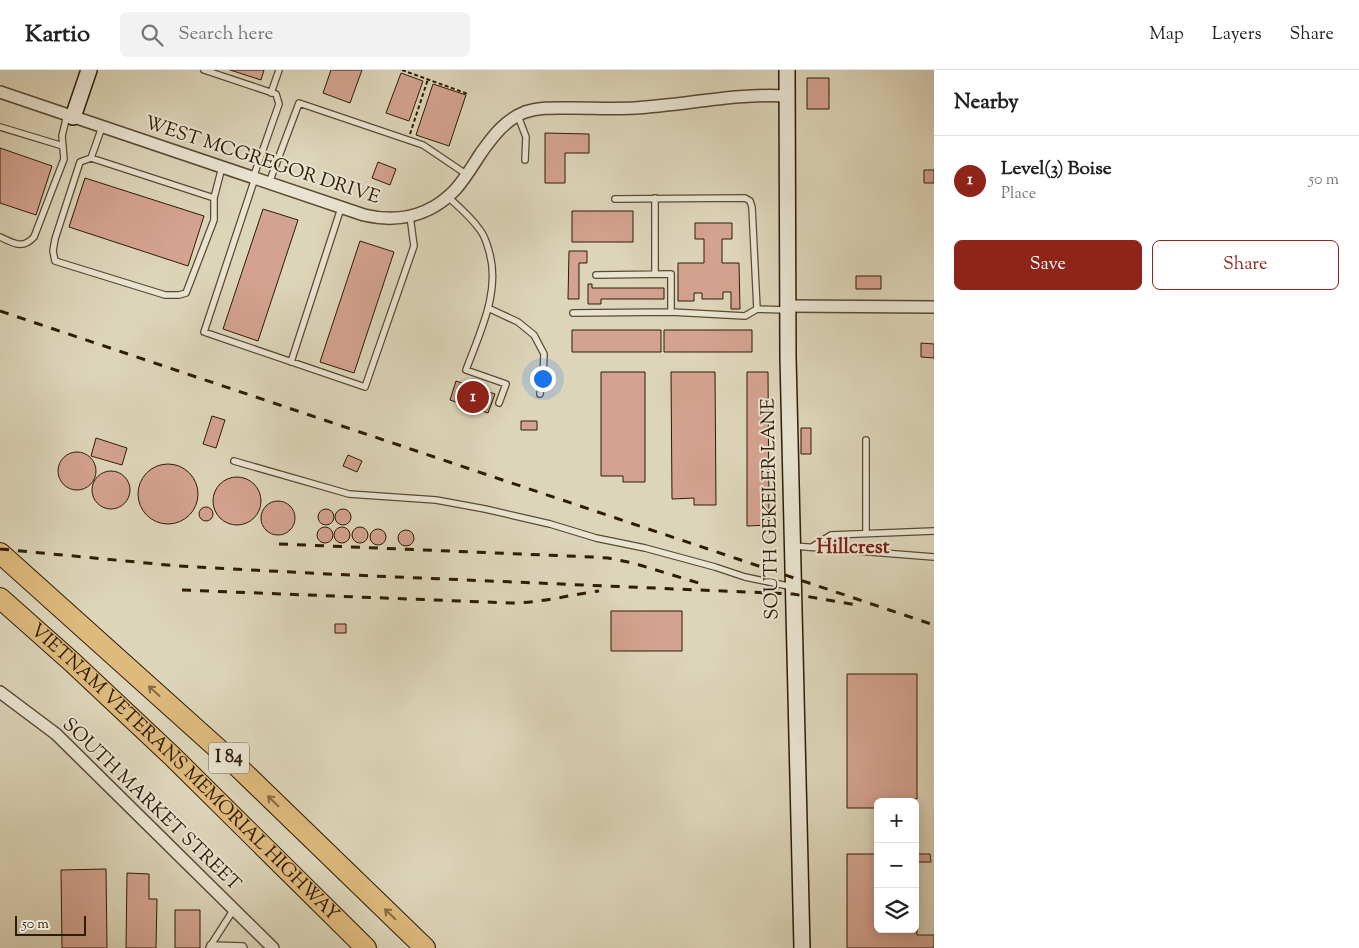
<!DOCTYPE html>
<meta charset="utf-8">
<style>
:root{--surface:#fff;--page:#f2f2f2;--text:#222;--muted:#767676;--line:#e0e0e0;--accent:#8f2418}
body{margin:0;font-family:"Sorts Mill Goudy",serif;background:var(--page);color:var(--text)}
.controls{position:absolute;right:15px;bottom:15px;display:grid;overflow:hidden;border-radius:8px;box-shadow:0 2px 12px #0003}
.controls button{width:45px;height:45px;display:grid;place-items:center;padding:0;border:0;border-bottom:1px solid var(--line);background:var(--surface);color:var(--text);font:25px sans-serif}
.scale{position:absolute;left:15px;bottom:12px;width:71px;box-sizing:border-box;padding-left:5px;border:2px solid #2e1c04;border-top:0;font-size:14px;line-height:18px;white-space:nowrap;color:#2e1c04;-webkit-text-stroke:4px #e9e4d2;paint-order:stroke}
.you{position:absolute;left:542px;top:308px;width:18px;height:18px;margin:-12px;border:4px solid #fff;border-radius:50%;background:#1a73e8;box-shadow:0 0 0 8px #1a73e833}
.badge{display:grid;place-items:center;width:32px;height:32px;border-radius:50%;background:var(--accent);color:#fff;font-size:16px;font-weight:700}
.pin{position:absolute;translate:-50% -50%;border:2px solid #fff;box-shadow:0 1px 5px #0006}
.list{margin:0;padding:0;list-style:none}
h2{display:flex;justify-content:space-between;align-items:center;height:65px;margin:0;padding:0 20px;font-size:21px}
h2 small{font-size:16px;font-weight:400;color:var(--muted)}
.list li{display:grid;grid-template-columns:32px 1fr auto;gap:15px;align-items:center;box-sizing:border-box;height:90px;padding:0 20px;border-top:1px solid var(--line)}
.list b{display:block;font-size:19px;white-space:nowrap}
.list p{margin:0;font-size:16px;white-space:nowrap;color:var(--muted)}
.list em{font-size:16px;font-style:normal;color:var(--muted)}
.actions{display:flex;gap:10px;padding:15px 20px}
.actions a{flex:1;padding:11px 0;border:1px solid var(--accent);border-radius:8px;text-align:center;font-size:18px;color:var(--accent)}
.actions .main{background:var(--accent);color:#fff}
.icon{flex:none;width:28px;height:28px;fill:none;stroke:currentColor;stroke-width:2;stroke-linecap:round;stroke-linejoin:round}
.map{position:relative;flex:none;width:934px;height:878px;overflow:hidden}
header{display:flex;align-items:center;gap:30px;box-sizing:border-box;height:70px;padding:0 25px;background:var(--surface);border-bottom:1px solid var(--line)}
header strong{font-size:24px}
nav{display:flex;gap:28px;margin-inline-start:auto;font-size:18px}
.search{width:350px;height:45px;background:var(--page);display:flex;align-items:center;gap:12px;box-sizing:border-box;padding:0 18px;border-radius:8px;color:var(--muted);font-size:19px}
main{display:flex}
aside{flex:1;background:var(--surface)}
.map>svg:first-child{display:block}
.building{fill:#d4a290;stroke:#2e1c04}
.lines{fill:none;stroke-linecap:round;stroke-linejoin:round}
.lane-casing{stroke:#5a4a32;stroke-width:8}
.street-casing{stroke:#5a4a32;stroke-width:14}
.secondary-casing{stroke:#2e1c04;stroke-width:18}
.highway-casing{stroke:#2e1c04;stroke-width:22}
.path{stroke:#2e1c04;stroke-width:2;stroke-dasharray:4 2.5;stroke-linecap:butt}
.lane{stroke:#e9e4d2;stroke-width:5.5}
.street{stroke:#e9e4d2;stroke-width:11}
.secondary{stroke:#e9e4d2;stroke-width:15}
.highway{stroke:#deba7d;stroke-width:20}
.rail{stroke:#2e1c04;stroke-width:3;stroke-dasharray:9 9;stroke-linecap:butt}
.oneway{stroke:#866b40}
.labels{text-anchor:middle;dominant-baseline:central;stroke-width:4;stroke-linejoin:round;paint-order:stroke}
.shield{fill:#e9e4d2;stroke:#665842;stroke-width:1}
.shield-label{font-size:18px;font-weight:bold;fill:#2e1c04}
.street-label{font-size:19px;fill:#2e1c04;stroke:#e9e4d2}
.neighbourhood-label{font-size:20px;font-weight:bold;fill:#7a1f14;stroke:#e9e4d2}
</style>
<header>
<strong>Kartio</strong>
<div class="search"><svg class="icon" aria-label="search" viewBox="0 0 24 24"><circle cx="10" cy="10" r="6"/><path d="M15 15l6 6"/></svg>Search here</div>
<nav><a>Map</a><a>Layers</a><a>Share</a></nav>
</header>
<main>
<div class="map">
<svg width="934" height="878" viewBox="0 0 934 878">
<rect width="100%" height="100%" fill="#ddd5ba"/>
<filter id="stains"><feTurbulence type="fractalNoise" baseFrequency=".004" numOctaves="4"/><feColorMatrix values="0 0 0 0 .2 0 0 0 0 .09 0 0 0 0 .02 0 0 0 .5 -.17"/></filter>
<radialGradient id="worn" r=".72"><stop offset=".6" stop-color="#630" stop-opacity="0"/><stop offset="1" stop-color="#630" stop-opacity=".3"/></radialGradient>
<path class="building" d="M230,0H264L261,10Z
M331,0H362L350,33L323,23Z
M401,3L423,11L409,51L386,43Z
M807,8H829V39H807Z
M433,14L466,25L449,76L416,65Z
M545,63L589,64V83H565V113H545Z
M0,78L52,96L36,145L0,133Z
M378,92L396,99L390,115L372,108Z
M924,100H934V113H924Z
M85,108L204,146L188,196L69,157Z
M263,139L298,150L258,271L223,259Z
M572,141H633V172H572Z
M695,153H732V169H722V193H739L740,239H731V222H723V229H702V223H694V231H678V193H704V169H695Z
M360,171L394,182L354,303L320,292Z
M569,181H587V193H579V229H568Z
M856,206H881V219H856Z
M588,214H592V218H664V229H601V234H588Z
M572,260H661V282H572Z
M664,260H752V282H664Z
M921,273L934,274V288L921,287Z
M601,302H645V412H623V406H601Z
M671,302H715L716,435H694V428L672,429Z
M747,302H768L769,455L747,456Z
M456,311L495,324L488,343L450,330Z
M212,346L225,350L216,378L203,374Z
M521,351H537V360H521Z
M801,358H811V384H801Z
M96,368L127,378L122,395L91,386Z
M58 401a19 19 0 1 1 38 0a19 19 0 1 1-38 0Z
M348,385L362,391L357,402L343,396Z
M138 424a30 30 0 1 1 60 0a30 30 0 1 1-60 0Z
M92 420a19 19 0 1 1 38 0a19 19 0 1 1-38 0Z
M213 431a24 24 0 1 1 48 0a24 24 0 1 1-48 0Z
M261 448a17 17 0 1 1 34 0a17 17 0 1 1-34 0Z
M199 444a7 7 0 1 1 14 0a7 7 0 1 1-14 0Z
M335 447a8 8 0 1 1 16 0a8 8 0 1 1-16 0Z
M318 447a8 8 0 1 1 16 0a8 8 0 1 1-16 0Z
M352 465a8 8 0 1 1 16 0a8 8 0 1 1-16 0Z
M317 465a8 8 0 1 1 16 0a8 8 0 1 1-16 0Z
M334 465a8 8 0 1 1 16 0a8 8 0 1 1-16 0Z
M370 467a8 8 0 1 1 16 0a8 8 0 1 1-16 0Z
M398 468a8 8 0 1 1 16 0a8 8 0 1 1-16 0Z
M611,541H682V581H611Z
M335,554H346V563H335Z
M847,604H917V729H913V732H878V738H847Z
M847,784H878V859H915V784H930L931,792H917V865H934V878H847Z
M106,799L107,878H62L61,800Z
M127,803L149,804V829H157L156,878H126Z
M175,840H200V878H175Z"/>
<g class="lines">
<g class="lane-casing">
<path id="lane" d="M204,0L276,24L279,34L253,108
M271,23L279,0
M518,46L526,67L525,90
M0,57L63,76
M102,57L91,88L80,92L55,169L53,181L55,191L165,225H179L186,223L214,150V128L222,97
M91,88L214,128
M255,108L204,262L365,317L414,176L410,146
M269,113L299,33L423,75L466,104
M448,127C459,137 471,147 480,160C485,166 487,174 489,181C501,221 480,262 466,300L506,314L499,333
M655,128V204
M615,129L745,128L750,131L752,137L757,239L787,240
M0,167C14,173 22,180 34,167L64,89L62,66L67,45
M596,205L671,204V242
M488,238L518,252L534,265L544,284L543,305L540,324
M573,243L671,242L745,246L757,239
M291,292L341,138
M234,391L349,424L436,430L485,439L550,454L596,468L645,478L715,497L745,507L793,517
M866,463V370
M794,476L934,487
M812,477L831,465L934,461
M210,875L243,876L244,878
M209,878L234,839"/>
</g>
<g class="street-casing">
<path id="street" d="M0,22L364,145C398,153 430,146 455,120C465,109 473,95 481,83C493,66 505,50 525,42C540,37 555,38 571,38C592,38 614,39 635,38C686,35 736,23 787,26
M787,236L934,237
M0,622L56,664L273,878"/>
</g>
<g class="secondary-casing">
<path id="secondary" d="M787,0L788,287L802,878
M73,47L89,0"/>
</g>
<g class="highway-casing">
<g id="highway">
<path d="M0,483L235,694L425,878"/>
<path id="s1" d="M0,528L72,592L172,686L366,878"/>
</g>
</g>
<path class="path" d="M402,0L468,24
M410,64L428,9"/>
<use href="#lane" class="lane"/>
<use href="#street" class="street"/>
<use href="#secondary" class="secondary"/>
<use href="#highway" class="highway"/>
<path class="rail" d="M0,241L934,555
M279,474L592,487L608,488L633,493L705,515
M0,479L178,496L327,504L793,524L857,535
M182,520L510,533C540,533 569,525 599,521"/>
</g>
<defs><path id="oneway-shaft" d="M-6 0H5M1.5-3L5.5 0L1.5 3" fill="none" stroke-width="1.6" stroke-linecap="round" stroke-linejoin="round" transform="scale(1.25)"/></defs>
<g class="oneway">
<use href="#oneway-shaft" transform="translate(154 621) rotate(-138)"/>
<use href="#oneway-shaft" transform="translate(273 731) rotate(-136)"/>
<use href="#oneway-shaft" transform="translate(390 844) rotate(-136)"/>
</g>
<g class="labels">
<rect class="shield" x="209" y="672.5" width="40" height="31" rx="4"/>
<g class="shield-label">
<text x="229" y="688">I 84</text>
</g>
<g class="street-label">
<text transform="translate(262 91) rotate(18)">WEST MCGREGOR DRIVE</text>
<text transform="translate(771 439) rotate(-91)">SOUTH GEKELER LANE</text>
<text stroke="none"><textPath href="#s1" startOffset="254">VIETNAM VETERANS MEMORIAL HIGHWAY</textPath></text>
<text transform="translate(151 735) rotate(44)">SOUTH MARKET STREET</text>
</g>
<g class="neighbourhood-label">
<text x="853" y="478">Hillcrest</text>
</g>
</g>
<rect width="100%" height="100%" filter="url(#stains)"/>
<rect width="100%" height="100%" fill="url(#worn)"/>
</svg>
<div class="controls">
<button>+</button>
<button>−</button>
<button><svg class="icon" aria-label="layers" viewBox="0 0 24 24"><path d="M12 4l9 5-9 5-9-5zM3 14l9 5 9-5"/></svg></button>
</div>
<div class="scale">50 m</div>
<div class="you"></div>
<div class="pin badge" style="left:473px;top:327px">1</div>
</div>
<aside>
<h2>Nearby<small></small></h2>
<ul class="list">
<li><span class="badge">1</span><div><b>Level(3) Boise</b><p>Place</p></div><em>50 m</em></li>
</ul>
<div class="actions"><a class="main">Save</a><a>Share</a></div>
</aside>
</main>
